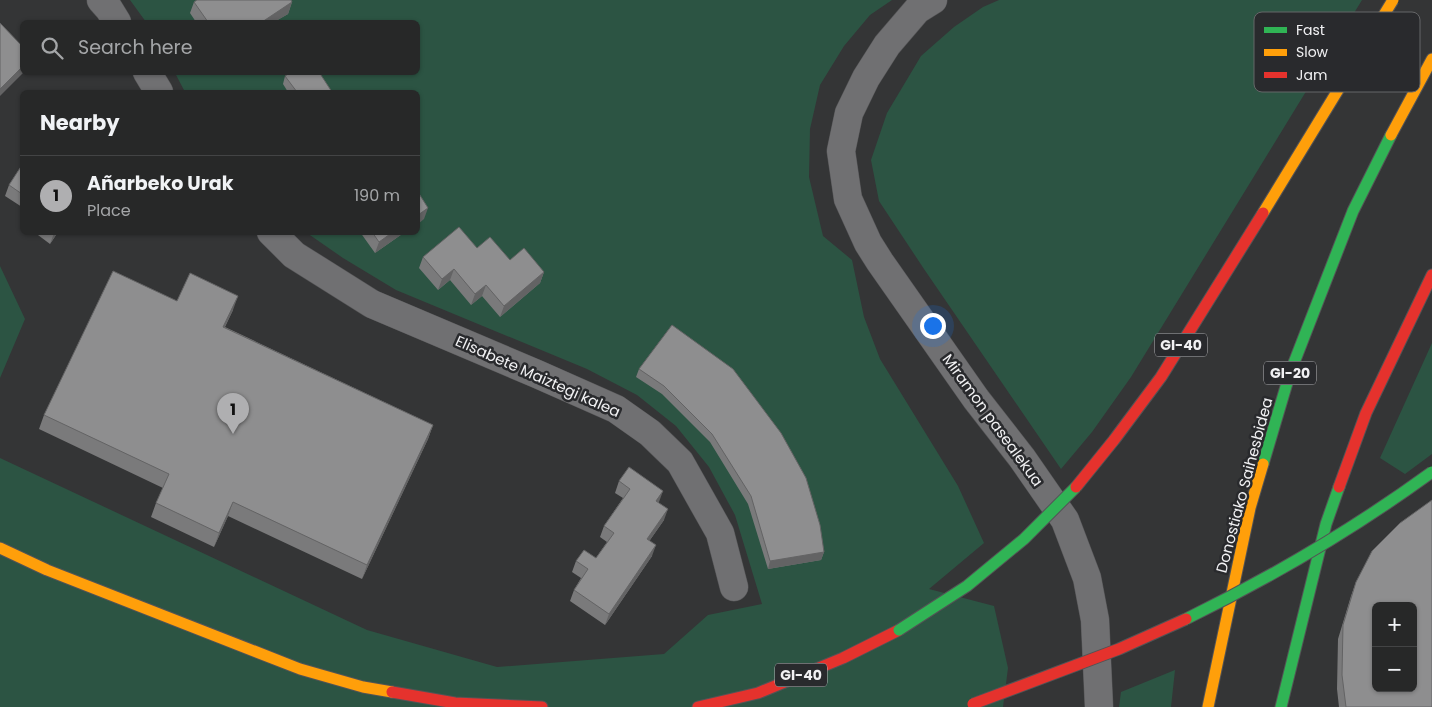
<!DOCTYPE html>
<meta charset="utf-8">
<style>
:root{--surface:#272828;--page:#333434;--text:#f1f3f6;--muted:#a4a6a8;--line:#434445;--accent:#afafb1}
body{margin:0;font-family:Poppins,sans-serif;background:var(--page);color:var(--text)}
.controls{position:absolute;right:15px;bottom:15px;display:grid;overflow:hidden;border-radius:8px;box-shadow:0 1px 4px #0004}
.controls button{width:45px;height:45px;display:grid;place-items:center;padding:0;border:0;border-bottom:1px solid var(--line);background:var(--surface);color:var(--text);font:25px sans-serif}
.you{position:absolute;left:932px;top:325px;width:18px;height:18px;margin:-12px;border:4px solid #fff;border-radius:50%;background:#1a73e8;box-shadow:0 0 0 8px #1a73e833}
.badge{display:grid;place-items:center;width:32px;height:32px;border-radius:50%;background:var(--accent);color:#111;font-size:16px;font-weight:700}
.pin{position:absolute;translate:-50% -41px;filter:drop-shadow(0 1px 2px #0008)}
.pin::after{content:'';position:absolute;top:26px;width:18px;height:15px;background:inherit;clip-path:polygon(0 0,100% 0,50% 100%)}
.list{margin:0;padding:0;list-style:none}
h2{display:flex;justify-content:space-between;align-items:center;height:65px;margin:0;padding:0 20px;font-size:21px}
h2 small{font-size:16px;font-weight:400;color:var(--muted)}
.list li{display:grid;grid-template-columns:32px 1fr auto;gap:15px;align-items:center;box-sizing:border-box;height:80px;padding:0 20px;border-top:1px solid var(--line)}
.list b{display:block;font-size:19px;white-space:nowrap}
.list p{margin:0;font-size:16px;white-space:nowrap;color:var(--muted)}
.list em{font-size:16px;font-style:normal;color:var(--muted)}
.icon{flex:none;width:28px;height:28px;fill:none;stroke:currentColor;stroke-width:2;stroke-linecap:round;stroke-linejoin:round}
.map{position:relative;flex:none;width:1432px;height:707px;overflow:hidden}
.search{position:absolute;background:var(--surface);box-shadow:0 1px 4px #0004;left:20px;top:20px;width:400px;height:55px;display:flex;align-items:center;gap:12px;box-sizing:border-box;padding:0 18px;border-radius:8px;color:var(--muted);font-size:19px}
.panel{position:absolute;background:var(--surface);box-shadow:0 1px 4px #0004;left:20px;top:90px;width:400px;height:145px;border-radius:8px}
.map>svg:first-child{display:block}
.green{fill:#2c5443}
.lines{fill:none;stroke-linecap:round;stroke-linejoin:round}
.street-casing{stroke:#535355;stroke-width:29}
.fast-casing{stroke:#535355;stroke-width:13}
.slow-casing{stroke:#535355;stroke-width:13}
.jam-casing{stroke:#535355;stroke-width:13}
.street{stroke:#707072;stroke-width:28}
.fast{stroke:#30b455;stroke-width:11}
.slow{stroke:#ff9f0a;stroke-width:11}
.jam{stroke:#e5322d;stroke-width:11}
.fast-bridge-casing{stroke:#535355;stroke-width:13;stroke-linecap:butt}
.slow-bridge-casing{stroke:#535355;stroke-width:13;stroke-linecap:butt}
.jam-bridge-casing{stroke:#535355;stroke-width:13;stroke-linecap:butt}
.fast-bridge{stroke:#30b455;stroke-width:11}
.slow-bridge{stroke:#ff9f0a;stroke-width:11}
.jam-bridge{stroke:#e5322d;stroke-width:11}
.wall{fill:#7a7a7b}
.shaded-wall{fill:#636364}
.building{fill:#8e8e8f;stroke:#636364;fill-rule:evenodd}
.labels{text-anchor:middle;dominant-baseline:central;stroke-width:5;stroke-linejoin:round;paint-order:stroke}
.shield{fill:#292a2d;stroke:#b5b5b8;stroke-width:1}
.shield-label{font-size:14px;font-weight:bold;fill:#f1f1f3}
.street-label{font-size:15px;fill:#f1f1f3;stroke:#292a2d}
.key{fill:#292a2d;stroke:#656668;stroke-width:1}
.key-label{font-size:14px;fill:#f1f1f3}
</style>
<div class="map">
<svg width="1432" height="707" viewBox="0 0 1432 707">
<rect width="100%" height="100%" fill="#343536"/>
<path class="green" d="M130,0H892L870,15L844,46L820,85L810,129L809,177L823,236L852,260L864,317L880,359L958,486L984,543L929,589L994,606L1008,668L1003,707H0V458L367,630L497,667L664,654L708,615L762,604L735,515L709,467L676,426L637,395L587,369L396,290L343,258L307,233L418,232V92H185L175,73L418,72V22H146Z
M999,0H1362L1131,377L1092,432L1061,469L924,269L879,201L871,160L887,113L921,56L954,27L983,7Z
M0,266L25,319L0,378Z
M1432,343V454L1405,474L1380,458Z
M1175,670L1171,707H1119L1121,692Z"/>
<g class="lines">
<g class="street-casing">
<path id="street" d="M101,0L109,9L117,22
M933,0L917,10L887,45L866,78L849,113L841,151L848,199L868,243L880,262L976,399L1022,458L1065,520L1087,578L1095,620L1099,707
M147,72L159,92
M271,232L294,255L372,304L537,374L616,409L650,433L680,462L720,533L734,587"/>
</g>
<g class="fast-casing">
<path id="fast" d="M1263,464L1290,373L1353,211L1391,135
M1281,707L1326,524L1339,487"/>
</g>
<g class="slow-casing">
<path id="slow" d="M1391,135L1432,59
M0,548L47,570L300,669L363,687L392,692
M1208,707L1250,508L1263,464"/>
</g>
<g class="jam-casing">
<path id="jam" d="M1339,487L1366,413L1432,275
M392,692L455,703L542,707
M698,707L758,693L843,658L899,630"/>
</g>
<use href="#street" class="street"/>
<use href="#fast" class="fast"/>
<use href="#slow" class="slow"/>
<use href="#jam" class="jam"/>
<g class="fast-bridge-casing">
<path id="fast-bridge" d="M1186,619C1272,577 1355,528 1432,472
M899,630L967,586L1024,539L1076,487"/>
</g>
<g class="slow-bridge-casing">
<path id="slow-bridge" d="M1263,213L1393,0"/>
</g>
<g class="jam-bridge-casing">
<path id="jam-bridge" d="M1076,487L1114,440L1161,377L1263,213
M973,704L1119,649L1186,619"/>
</g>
<use href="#fast-bridge" class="fast-bridge"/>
<use href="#slow-bridge" class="slow-bridge"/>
<use href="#jam-bridge" class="jam-bridge"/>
</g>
<path class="wall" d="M194,2H292L288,14L274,22H196L190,13Z
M285,76L332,92H288L283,84Z
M22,165V207L5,196L9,185Z
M34,232H58L50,244Z
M360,232H405L375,253Z
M477,248L544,272L540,283L500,317L482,296L471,305L450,280L438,290L419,268L423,257Z
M177,301L233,310L225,327L433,425L428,439L362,579L228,516L214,547L151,517L156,503L163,488L39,429L44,415Z
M672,325L824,552L821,560L768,569L748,504L710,442L662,394L636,377L639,369Z
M619,481L659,502V503L664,520L650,540L652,556L605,625L570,601L574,590L581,578L572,572L576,561L596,558L607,542L600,537L604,526L623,498L615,493Z
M1356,582L1432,707H1339L1337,689L1338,639L1351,596Z"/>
<path class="shaded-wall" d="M292,2L288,14L274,22H262Z
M22,67V72H24L0,96V89Z
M428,208L424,219L418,224V215Z
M58,232L50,244L54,233Z
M393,232H405L375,253L379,242Z
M454,269L450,280L438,290L442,279Z
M544,272L540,283L500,317L504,306Z
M486,285L482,296L471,305L475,294Z
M238,296L233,310L218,340L223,327Z
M433,425L428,439L362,579L367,565Z
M663,491L659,502L652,512L656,501Z
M233,502L228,516L214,547L219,533Z
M668,509L664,520L643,550L647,539Z
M656,545L652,556L605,625L609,614Z
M824,552L821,560L768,569L770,561Z"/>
<path class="building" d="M197,0H291L292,2L262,22H208L194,2Z
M0,23L22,46V67L0,89Z
M291,72H319L332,92H297L285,76Z
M22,165V194L9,185Z
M418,192L428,208L418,215Z
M459,227L477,248L490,237L510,260L524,248L544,272L504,306L486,285L475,294L454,269L442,279L423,257Z
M372,232H393L379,242Z
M113,271L177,301L190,273L238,296L223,327L433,425L367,565L233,502L219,533L156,503L169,474L44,415Z
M672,325L733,369L781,433L806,478L820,525L824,552L770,561L751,496L712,434L664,386L639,369Z
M629,467L663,491L656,501L668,509L647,539L656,545L609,614L574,590L588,569L576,561L584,550L596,558L614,533L604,526L630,489L619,481Z
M1432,500V707H1346L1342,675L1343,625L1356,582L1372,551L1400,523ZM1376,606H1413V688H1376Z"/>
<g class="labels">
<g class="shield">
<rect x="1155" y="333.5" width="52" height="23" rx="4"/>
<rect x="1264" y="361.5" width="52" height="23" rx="4"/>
<rect x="775" y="663.5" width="52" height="23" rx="4"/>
</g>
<g class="shield-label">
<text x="1181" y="345">GI-40</text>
<text x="1290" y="373">GI-20</text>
<text x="801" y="675">GI-40</text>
</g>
<g class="street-label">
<text transform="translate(538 376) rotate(24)">Elisabete Maiztegi kalea</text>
<text transform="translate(993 420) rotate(54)">Miramon pasealekua</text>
<text transform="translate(1244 485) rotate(-75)">Donostiako Saihesbidea</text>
</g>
</g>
<rect x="1254" y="12" width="166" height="80" rx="8" class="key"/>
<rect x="1264" y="27" width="23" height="6" fill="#30b455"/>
<rect x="1264" y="49" width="23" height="7" fill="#ff9f0a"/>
<rect x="1264" y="72" width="23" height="6" fill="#e5322d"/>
<g class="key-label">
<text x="1296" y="35">Fast</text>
<text x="1296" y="57">Slow</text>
<text x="1296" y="80">Jam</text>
</g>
</svg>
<div class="controls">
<button>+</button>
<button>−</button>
</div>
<div class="you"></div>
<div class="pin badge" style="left:233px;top:434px">1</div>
<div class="search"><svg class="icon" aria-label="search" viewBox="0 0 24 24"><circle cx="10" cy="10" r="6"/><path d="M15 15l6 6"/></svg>Search here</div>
<section class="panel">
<h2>Nearby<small></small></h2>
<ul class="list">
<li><span class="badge">1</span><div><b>Añarbeko Urak</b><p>Place</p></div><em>190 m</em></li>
</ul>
</section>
</div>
